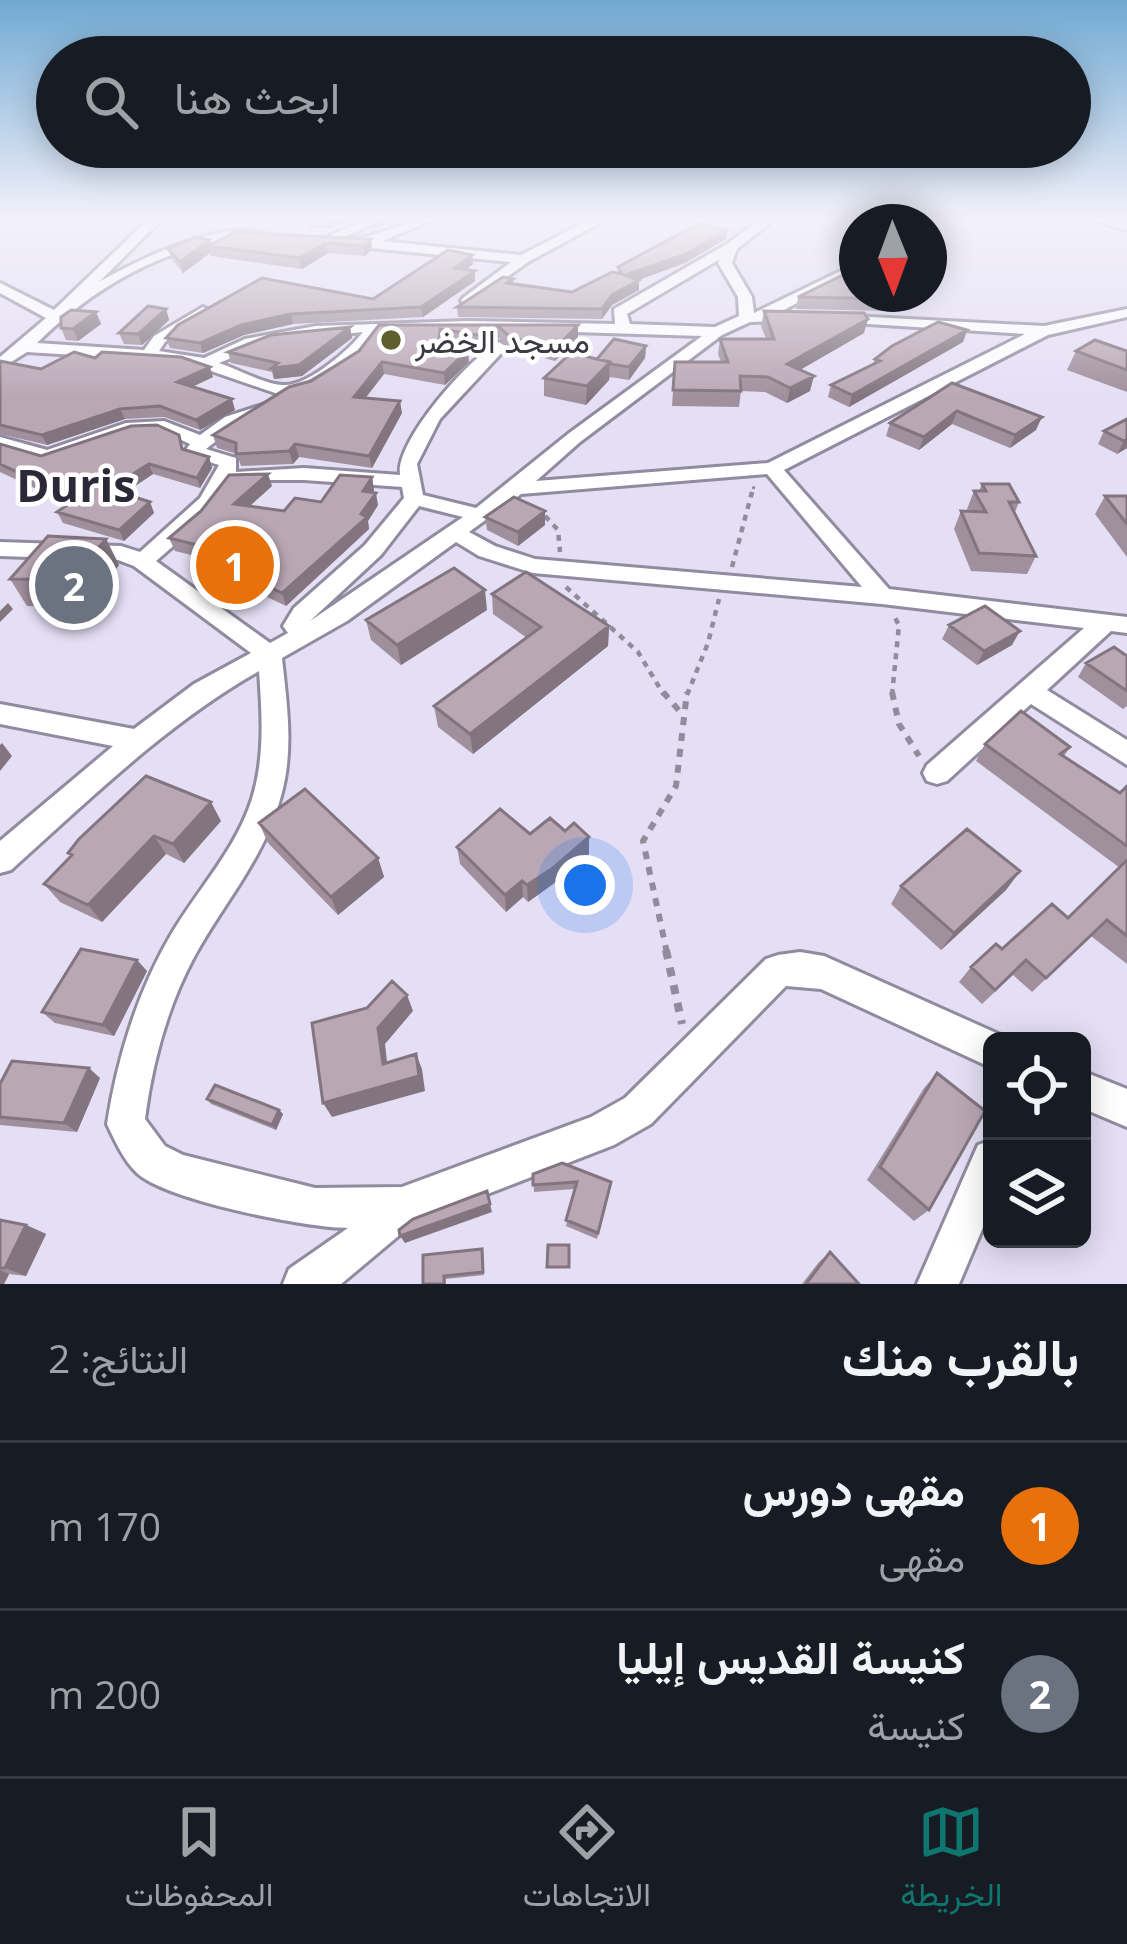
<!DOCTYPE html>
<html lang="ar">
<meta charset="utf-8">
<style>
:root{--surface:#171b24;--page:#242831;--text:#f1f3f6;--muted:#9ea1a6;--line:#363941;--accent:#0f766e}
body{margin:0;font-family:"Open Sans",Vazirmatn,sans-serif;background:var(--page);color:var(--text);direction:rtl}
.controls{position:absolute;right:36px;bottom:36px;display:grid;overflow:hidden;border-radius:18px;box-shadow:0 6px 30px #0003}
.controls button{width:108px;height:108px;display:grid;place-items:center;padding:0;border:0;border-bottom:3px solid var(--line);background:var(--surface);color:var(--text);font:60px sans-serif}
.compass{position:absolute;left:839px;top:204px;width:108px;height:108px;border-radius:50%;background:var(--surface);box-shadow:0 6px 30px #0003;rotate:179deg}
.you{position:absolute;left:585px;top:885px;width:42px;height:42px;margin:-30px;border:9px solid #fff;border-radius:50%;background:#1a73e8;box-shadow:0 0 0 18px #1a73e833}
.badge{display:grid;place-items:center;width:78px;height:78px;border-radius:50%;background:var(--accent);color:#fff;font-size:39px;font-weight:700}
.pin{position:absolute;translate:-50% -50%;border:6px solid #fff;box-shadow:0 3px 12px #0006}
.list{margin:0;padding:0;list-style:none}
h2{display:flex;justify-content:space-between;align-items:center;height:156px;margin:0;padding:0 48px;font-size:51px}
h2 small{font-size:39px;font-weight:400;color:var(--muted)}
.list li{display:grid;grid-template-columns:78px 1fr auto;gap:36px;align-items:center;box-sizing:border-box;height:168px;padding:0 48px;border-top:3px solid var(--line)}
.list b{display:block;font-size:45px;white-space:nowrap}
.list p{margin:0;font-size:39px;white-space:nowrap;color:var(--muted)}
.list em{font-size:39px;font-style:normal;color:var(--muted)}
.icon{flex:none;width:66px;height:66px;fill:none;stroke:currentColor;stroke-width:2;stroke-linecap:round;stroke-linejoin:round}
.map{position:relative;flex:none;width:1127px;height:1284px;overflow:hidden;direction:ltr}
.search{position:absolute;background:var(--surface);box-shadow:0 6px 30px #0003;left:36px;right:36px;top:36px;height:132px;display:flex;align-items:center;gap:30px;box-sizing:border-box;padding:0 42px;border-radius:66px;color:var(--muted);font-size:45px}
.sheet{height:492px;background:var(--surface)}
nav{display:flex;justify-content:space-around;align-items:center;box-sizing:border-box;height:168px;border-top:3px solid var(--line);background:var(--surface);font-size:33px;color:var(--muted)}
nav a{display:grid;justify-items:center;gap:6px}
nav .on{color:var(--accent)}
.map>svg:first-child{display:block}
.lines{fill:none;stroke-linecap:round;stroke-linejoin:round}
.minor-casing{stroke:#918b9f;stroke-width:6}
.path-far3{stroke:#908c9b;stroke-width:3;stroke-dasharray:3 3;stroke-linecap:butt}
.path-far2{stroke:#908c9b;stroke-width:4.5;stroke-dasharray:6 6;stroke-linecap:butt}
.path-far1{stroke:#908c9b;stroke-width:6;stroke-dasharray:8 8;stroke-linecap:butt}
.path{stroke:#908c9b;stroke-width:8;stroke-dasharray:9 9;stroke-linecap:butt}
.minor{fill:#fff;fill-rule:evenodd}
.wall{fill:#a0909d}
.shaded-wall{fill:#82757f}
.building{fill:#baa7b6;stroke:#82757f;stroke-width:3}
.poi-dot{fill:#5e5f2c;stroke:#fff;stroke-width:4.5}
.labels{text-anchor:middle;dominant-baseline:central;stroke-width:9;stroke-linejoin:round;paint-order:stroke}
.far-poi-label{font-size:33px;fill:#3c3a42;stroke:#fff;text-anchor:start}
.quarter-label{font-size:45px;font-weight:bold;fill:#2d2838;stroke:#fff}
</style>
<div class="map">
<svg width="1127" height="1284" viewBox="0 0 1127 1284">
<rect width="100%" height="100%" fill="#e5dff5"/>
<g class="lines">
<g class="minor-casing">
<path id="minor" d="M150,218H163L99,282C140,259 225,216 270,236C253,244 226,240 206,245C142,259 82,298 37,343L144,350L154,336L203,307L210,311L208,314L165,342L159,351L204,358L245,339L316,326L468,321L615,324L614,309L727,244L762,218H776L737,249L732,263L752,297L754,313L857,263V272L778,313L796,314V320L750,322L722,335L580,442L536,481L768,463L1025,334L837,322L830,318L832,315L1044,326L1127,309V317L1048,335L784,470L889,589L1127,617V633L1111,631L1047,690L1127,740V765L1031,704L947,781L937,784L927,781L923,773L927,765L1084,628L882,604L533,573L479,556L456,542L347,621L282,658C287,704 294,751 281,796C265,858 222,905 193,959C167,1008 152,1065 145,1119L165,1146L183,1155L315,1188L402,1187L591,1117L625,1098L766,959L778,955L800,952L824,956L1005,1037L1006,1041H992V1068L821,989L786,986L651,1124L614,1145L415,1222L341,1284H283L289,1269L348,1228C306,1228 166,1200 137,1173C124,1161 114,1139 107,1124C117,1059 138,990 172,933C199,888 236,849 252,799C265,757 262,714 259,671C166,724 90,799 11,870L0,873V841L113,746L0,724V704L134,729L194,684L251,653L134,566L118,560L0,556V542L121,546L140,552L200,498L219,465L187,455L185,451L190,444L162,431L134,432L48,462L0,448V437L47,450L126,423L164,421L200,435L225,417L271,402L277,403V411L237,425L206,449L236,458V472L304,468L400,475C395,441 470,357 499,342L507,347L440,419L417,464L423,495L476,508L568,434L702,336L510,330L379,332L359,359L311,389L284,396L185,362L27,352L0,369V357L46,318L0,293V283L54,310ZM720,259L718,263L738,297L739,316L715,327L630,324L627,314ZM363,332C349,350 307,387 283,385C263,384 238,369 219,363L273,341ZM767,474L862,587L535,559L495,546L469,532L521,494ZM232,480H304L402,487L404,498L365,545L294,608L283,626L288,633L270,643L156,561L202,521ZM419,506L463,517L310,621L381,555Z
M368,218H385L343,238C377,241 403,218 438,218L382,241L521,255L593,218H609L528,262L468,305L461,301L463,298L511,262L340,245L325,238Z
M1093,218L1127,222V230L1095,221Z
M1082,1071L1127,1089V1127L1082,1108Z
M992,1140V1206L959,1284H917L978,1145Z"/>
</g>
<path class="path-far3" d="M752,495L754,486"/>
<path class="path-far2" d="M545,516L558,530L560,552
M732,567L752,492
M566,587L638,652L664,695
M687,695L708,643L719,599
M892,695L899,625L894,616"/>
<path class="path-far1" d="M663,692L682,714
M892,692L899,724L919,756
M667,953L643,841L676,786L687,692"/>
<path class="path" d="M666,950L682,1024"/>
<use href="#minor" class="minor"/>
</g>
<path class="wall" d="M308,218H356L331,228H310Z
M371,239L372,249L365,256L328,253L302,269L211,256L210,253L183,273L172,259L168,249L212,244Z
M726,239L685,263L639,280V290L612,305L602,319L458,317L457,307L513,279V284L572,292L618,273V267Z
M472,255L473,264L466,270L475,271V281L423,317L293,324L244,335L203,353L170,348L166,338L373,299Z
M905,294L902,305L890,311L796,309L798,297Z
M166,309L169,320L142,345L124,344L119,333Z
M764,311L864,333L800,370L810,391L787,403L765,392L741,391L739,407L672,406L675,362H721L718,354L720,339H766L761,326Z
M96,312L101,324L78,341L66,340L61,328Z
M379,325H578V337L555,361L511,349L499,338L485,347L441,341L469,362L445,385L384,374L365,398L402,413L372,468L299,457L293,464L241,466L237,454L217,448L213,435L359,351Z
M350,327L352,338L302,376L274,379L272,372L231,363L228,352Z
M967,330L963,342L849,407L828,397L831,385L873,364L875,359Z
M646,346L645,358L629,380L610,377L609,380L586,405L544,396V378L597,359Z
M1076,351H1127V392L1067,370Z
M95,358L213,377L192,387L235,410L200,430L164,417L125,419L47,445L0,434V361L41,369Z
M952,383L1036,430L1010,448L952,424L919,450L886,436L890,423Z
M1127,419V448L1117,454L1098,444L1104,431Z
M0,444L41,456L184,449L209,457L212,468L200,488L153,474L123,494L150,502L154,513L124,541L63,523L57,512L69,504L0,472Z
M372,477L374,490L372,493L378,505L368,521L369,529L286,606L211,570L207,559L175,551L169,538L272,486L249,506L284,511L321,502Z
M982,484L1019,502L1015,512L1036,556L1027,574L971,571L954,529L961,511L968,512L967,509L974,491H979Z
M1105,496H1127V557L1095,514Z
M545,511V525L518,546L487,530L485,517Z
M106,539L119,565L86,607L27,606L10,579Z
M492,594L609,626L608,646L473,754L438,727L434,706L527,638L493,614Z
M487,610L401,665L371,640L366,620Z
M949,625L1012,645L977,665L942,639Z
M1127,656V706L1123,709L1078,677L1086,663Z
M985,744L1070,747L1064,756L1120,793L1127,786V964L1091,936L1032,992L1013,975L982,1004L959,982L971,967L1002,949L1068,918L1120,868L976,761Z
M221,821L184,863L166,854L102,922L60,902L44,884L71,856L68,853Z
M259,823L378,858L384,877L338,915L268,843Z
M565,831L589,837V854L553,884L528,902L523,897L506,912L460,864L457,847L530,834Z
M1020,871L1006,890L941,950L891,904L901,886Z
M147,971L114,1036L55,1023L42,1012Z
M937,1073L929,1210L914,1221L867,1180L924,1088Z
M100,1078L77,1132L0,1125V1084Z
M207,1099L279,1110L283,1114L276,1130L211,1104Z
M533,1174L611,1182L597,1239L566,1226L575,1189L534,1192Z
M0,1220L26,1225L46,1234L26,1276L9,1274L4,1284H0Z
M483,1252L484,1275L446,1279V1284H423Z
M830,1252L859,1284H802L819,1262Z"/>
<path class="shaded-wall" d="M356,218L331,228L329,219Z
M374,218H407L372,229L371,219Z
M727,230L726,239L685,263L624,285L625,275Z
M371,239L372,249L365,256L364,246Z
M210,240L212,246H208L210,253L183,273L180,262Z
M326,243L328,253L302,269L299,258Z
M472,255L473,264L456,277L455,268Z
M475,271V281L423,317L421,307Z
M639,280V290L612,305L602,319V309L612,295Z
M905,294L902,305L890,311L893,299Z
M166,309L169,320L142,345L138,334Z
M96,312L101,324L78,341L73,329Z
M291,314L293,324L244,335L203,353L200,343L241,325Z
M868,319L864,333L784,379L787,364Z
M578,325V337L555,361V349Z
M498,326L499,338L485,347L484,336Z
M350,327L352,338L302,376L274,379L272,368Z
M967,330L963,342L849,407L852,395Z
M646,346L645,358L629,380V367Z
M468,350L469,362L445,385L444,373Z
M382,362L384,374L357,409L354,397Z
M610,362L609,380L586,405L587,386Z
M210,367L213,377L181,392L177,382Z
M814,376L810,391L787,403L790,388Z
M232,399L235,410L200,430L196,420Z
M400,401L402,413L372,468L369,456Z
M120,409L125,419L47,445L42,435Z
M957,411L952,424L919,450L924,437Z
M1042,417L1036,430L1010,448L1015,435Z
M1127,439V448L1117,454L1124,441Z
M295,444L299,457L293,464L289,451Z
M209,457L212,468L200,488L197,478Z
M149,464L153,474L114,500L109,489Z
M268,474L272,486L239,516L234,504Z
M372,477L374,490L366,503L363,491Z
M376,493L378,505L368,521L369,529L286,606L282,593L361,514Z
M150,502L154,513L124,541L119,530Z
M545,511V525L518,546V532Z
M106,539L119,565L86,607L71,580Z
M485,590L487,610L401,665L397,645Z
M8,603L13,609L0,622V611Z
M609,626L608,646L473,754L470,734Z
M1020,631L1012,645L977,665L984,651Z
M2,743L12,756L0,771V745Z
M211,802L221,821L184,863L173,844Z
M154,836L166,854L102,922L88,905Z
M589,837V854L553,884L528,902L527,885Z
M378,858L384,877L338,915L331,897Z
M1020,871L1006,890L941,950L954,933Z
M522,881L523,897L506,912L505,895Z
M137,960L147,971L114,1036L103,1025Z
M407,995L413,1011L385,1044L389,1079L383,1064L378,1028Z
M416,1054L422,1069L425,1091L332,1117L323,1103Z
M89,1068L100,1078L77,1132L64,1123Z
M279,1110L283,1114L276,1130L272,1125Z
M490,1204L492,1212L405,1243L400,1236Z
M26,1225L46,1234L26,1276L5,1268Z
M0,1270L9,1274L4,1284H0Z"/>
<path class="building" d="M699,223L727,230L686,254L625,275L639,280L612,295L602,309L457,307L503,277L513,279L507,283L572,292L612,272L622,274L618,267Z
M235,232L371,239L364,246L326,243L299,258L208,246Z
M195,237L210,240L180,262L168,249Z
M448,250L472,255L455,268L475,271L421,307L291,314L241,325L200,343L166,338L178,325L262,278L373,299Z
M847,273L857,276V294H904L893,299L798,297Z
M148,306L166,309L138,334L119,333Z
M71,310L96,312L73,329L61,328V317Z
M764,311L864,313L868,319L787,364L814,376L790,388L768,377L740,376L741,391L673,390L675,362H728L720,339H774Z
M938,322L967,330L852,395L831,385L880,361L875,359L892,346Z
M379,325H578L555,349L510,337L498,326L484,336L440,329L439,341L468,350L444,373L382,362L354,397L400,401L369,456L295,444L289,451L236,454V443L213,435L289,387L311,381L359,351Z
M350,327L299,365L272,368L278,363L228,352L271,335Z
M614,339L646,346L629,367L610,364V362L597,359Z
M1095,340L1127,351V370L1076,351Z
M74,352L95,358L102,352L181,357L210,367L177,382L232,399L196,420L160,406L120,409L42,435L0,425V361L41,369Z
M571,353L610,362L587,386L544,378Z
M952,383L1042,417L1015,435L957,411L924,437L890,423Z
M1127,419V439L1124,441L1104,431Z
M157,425L179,435L182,449L209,457L197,478L149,464L109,489L150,502L119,530L57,512L76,499L0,464V444L41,456L131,426Z
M268,474L234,504L284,511L295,498L321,502L340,475L372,477L363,491L376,493L361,514L367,517L282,593L206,557L218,550L169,538L201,511L229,475Z
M982,484H1009L1019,502H1009L1036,556L979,553L961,511L986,512L974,491H986Z
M1105,496H1127V524Z
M514,497L545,511L518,532L485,517Z
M48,536L106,539L71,580L10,579Z
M454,568L485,590L397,645L366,620Z
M526,572L609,626L470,734L434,706L541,627L492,594Z
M985,606L1020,631L984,651L949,625Z
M1114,647L1127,656V691L1086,663Z
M1021,711L1070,747L1060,754L1120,793L1127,786V846L985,744Z
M146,776L211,802L173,844L154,836L88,905L44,884L72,855L68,853L79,839Z
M305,789L378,858L331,897L259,823Z
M500,809L530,834L550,818L565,831L574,823L589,837L553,868L527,885L522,881L505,895L457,847Z
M967,829L1020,871L954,933L901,886Z
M1127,860V936L1107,920L1046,978L1026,960L995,990L971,967L996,944L1002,949L1052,904L1068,918Z
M81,949L137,960L103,1025L42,1012Z
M392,981L407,995L378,1028L383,1064L416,1054L419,1076L323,1103L312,1023L367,1008Z
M12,1061L89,1068L64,1123L0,1117V1084Z
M937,1073L985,1111L929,1210L880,1167Z
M215,1085L279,1110L272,1125L207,1099Z
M562,1163L611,1182L598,1233L566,1220L577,1182L533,1185V1174Z
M487,1191L490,1204L400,1236L399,1230L413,1219Z
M0,1220L26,1225L5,1268H0Z
M548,1245H569V1267H547Z
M482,1249L483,1272L444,1276V1284H423V1255Z
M830,1252L859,1284H806Z"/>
<linearGradient id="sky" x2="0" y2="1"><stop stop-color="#71a9d3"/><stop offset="0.55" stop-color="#f3f1fa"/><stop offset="1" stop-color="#f3f1fa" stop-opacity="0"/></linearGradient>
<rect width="1127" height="398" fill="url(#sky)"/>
<circle class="poi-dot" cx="391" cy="340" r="12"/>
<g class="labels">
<g class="far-poi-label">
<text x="415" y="340">مسجد الخضر</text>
</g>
<g class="quarter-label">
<text x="76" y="484">Duris</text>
</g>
</g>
</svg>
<div class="controls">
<button><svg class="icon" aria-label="locate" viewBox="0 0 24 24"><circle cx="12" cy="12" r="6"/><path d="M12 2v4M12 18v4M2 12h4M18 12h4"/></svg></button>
<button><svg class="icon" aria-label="layers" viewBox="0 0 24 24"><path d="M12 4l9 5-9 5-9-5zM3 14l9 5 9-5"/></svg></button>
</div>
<svg class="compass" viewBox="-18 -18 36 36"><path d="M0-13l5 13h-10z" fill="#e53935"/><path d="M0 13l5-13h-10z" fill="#9ea1a6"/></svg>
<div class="you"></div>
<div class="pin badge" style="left:235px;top:565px;background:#e8710a">1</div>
<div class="pin badge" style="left:74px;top:585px;background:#6b7280">2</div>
<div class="search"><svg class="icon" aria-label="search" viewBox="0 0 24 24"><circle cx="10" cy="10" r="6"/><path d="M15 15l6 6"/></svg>ابحث هنا</div>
</div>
<section class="sheet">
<h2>بالقرب منك<small>النتائج: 2</small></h2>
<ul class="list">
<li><span class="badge" style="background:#e8710a">1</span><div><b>مقهى دورس</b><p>مقهى</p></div><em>170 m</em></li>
<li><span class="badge" style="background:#6b7280">2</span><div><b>كنيسة القديس إيليا</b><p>كنيسة</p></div><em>200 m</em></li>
</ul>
</section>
<nav>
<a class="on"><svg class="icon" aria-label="map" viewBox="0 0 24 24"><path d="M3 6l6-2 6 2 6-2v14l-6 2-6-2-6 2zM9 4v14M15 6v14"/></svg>الخريطة</a>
<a><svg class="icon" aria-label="directions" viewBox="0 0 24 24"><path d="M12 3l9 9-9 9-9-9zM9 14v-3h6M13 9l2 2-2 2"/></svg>الاتجاهات</a>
<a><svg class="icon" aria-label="saved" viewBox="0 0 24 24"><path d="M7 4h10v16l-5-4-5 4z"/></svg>المحفوظات</a>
</nav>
